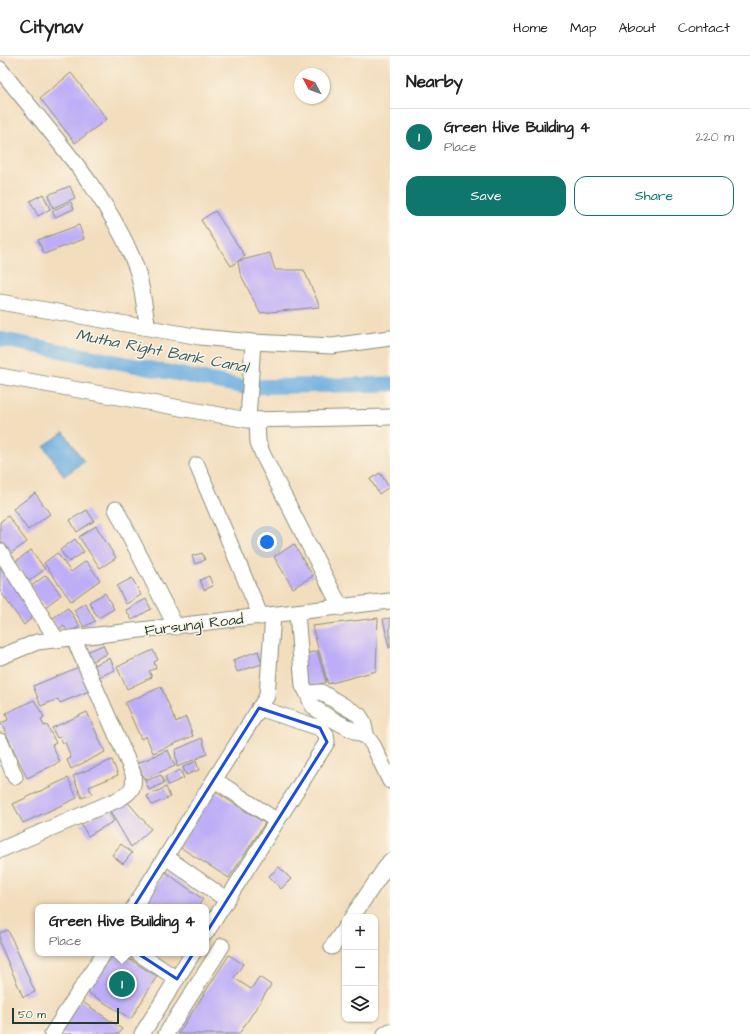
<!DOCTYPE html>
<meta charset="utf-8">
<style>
:root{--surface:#fff;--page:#f2f2f2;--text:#222;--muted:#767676;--line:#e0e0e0;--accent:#0f766e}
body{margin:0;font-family:"Architects Daughter",sans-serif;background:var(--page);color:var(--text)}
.controls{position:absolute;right:12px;bottom:12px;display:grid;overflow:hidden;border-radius:8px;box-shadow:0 1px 3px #0004}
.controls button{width:36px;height:36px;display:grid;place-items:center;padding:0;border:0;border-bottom:1px solid var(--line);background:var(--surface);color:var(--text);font:20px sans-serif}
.compass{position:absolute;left:294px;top:12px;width:36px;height:36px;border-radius:50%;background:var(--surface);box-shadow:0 1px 3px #0004;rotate:311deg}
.scale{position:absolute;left:12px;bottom:10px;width:107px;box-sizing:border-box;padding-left:4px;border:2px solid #1f3d34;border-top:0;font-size:11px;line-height:14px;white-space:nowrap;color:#1f3d34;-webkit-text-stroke:3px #fcf5e5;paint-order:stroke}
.you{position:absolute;left:267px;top:486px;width:14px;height:14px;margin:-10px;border:3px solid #fff;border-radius:50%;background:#1a73e8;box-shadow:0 0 0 6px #1a73e833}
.badge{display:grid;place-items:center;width:26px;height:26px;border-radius:50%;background:var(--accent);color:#fff;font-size:13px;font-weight:700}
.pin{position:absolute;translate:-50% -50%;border:2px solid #fff;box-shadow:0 1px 4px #0006}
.popup{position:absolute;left:35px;top:848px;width:174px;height:52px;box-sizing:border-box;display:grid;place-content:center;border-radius:8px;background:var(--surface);filter:drop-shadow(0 1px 3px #0005);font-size:13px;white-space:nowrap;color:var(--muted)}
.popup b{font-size:15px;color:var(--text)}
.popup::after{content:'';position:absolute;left:50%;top:100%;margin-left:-8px;border:8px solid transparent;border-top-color:var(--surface)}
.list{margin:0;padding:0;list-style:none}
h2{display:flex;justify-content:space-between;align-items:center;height:52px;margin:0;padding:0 16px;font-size:17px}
h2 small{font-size:13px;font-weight:400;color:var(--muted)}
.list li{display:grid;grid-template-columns:26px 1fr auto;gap:12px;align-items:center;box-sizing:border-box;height:56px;padding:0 16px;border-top:1px solid var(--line)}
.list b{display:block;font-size:15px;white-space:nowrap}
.list p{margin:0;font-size:13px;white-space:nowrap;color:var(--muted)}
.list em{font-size:13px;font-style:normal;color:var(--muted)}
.actions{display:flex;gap:8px;padding:12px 16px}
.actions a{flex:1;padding:9px 0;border:1px solid var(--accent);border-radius:12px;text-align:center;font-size:14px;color:var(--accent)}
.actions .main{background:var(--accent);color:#fff}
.icon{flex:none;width:22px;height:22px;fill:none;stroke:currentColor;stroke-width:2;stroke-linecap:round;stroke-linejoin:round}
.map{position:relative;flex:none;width:390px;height:978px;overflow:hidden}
header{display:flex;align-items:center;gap:24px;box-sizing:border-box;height:56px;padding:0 20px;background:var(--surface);border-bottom:1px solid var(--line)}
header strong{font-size:19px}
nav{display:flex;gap:22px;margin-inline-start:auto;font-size:14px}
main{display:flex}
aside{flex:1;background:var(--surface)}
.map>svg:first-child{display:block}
.water{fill:#6bacdf;stroke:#45748a}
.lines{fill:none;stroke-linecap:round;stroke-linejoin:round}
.canal{stroke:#6bacdf;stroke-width:15}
.building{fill:#bdadf7}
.minor-casing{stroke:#888d78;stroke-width:17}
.minor{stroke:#fff;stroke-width:15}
.marked{fill:none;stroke:#1d4ed8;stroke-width:3;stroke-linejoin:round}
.labels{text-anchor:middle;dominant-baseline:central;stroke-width:3;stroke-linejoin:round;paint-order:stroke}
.street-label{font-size:15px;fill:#1f3d34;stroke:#fcf5e5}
.water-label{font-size:16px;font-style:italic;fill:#365e67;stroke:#fcf5e5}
</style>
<header>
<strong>Citynav</strong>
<nav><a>Home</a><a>Map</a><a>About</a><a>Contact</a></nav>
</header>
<main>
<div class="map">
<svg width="390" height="978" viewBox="0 0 390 978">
<rect width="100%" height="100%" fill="#fcf5e5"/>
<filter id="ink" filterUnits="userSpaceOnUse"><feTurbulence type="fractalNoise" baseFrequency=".025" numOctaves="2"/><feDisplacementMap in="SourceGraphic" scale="8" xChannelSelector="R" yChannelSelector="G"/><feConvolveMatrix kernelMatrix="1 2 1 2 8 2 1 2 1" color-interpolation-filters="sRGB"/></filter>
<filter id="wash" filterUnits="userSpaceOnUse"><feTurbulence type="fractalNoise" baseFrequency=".012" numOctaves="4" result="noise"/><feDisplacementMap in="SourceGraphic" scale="16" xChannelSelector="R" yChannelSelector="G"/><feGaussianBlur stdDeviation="0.9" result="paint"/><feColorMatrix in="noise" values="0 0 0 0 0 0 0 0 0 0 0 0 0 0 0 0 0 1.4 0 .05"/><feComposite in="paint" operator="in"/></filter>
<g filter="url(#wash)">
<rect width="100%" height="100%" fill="#f2ddbd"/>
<path class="water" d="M64,376L84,406L64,420L44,390Z"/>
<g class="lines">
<path class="canal" d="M0,283L244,331L390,328"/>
</g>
<g id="blocks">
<path class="building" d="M71,17L107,63L75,87L40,42Z
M70,130L75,142L53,152L48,139Z
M43,138L50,153L38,160L30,145Z
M71,146L74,153L55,161L52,155Z
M215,155L245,200L231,210L201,164Z
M79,169L84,183L44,198L38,184Z
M270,197L275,214H304L320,251L260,257L240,217L238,205Z
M380,417L389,431L379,438L370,423Z
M35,437L50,458L28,474L13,453Z
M87,454L94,465L77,476L70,464Z
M8,460L27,486L10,498L0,484V466Z
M96,470L116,502L100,512L79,481Z
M75,483L84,496L69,506L60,494Z
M294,488L313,520L293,532L274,501Z
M31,494L45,513L29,525L15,506Z
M57,497L71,516L86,505L100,524L71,545L44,507Z
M202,497L205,504L195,508L192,500Z
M0,505L35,559L24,569L0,535Z
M46,519L61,539L45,551L30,531Z
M209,520L213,530L204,534L200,524Z
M132,522L141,539L126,548L117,530Z
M105,537L114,553L98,562L89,546Z
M146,543L151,553L132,564L126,554Z
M85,547L95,565L84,571L74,554Z
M68,552L80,570L69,577L64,570L59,573L51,563Z
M378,562L376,615L328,628L312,570Z
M390,562V592H389L383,563Z
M103,589L107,598L92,605L87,596Z
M153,594L158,604L154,606L156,612L149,615L152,621L127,633L117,611Z
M258,595L262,608L237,616L233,604Z
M317,595L326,626L306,632L301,599Z
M110,602L115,614L99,621L94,609Z
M79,611L89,635L60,647L58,643L41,650L33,630Z
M161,631L176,666L186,661L193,680L153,697L146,680L141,683L125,647Z
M34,644L44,661L41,663L44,670L47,669L56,687L52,689L60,706L27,722L1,667L8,664L6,657Z
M87,656L105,696L71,713L67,704L71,702L65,686L63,687L60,681L57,682L52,672Z
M202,682L207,698L177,711L175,694Z
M168,694L175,710L144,723L138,707Z
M112,704L118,719L89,731L92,738L82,742L73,720Z
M196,705L199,714L186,719L183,711Z
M180,714L184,722L168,729L165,721Z
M161,719L164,727L149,734L145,725Z
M68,722L77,742L23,767L13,748Z
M166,731L170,741L152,749L147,740Z
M214,735L265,767L229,822L178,790Z
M125,743L151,773L131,791L110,755Z
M107,753L114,765L88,780L81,768Z
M121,788L132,797L123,808L112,799Z
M279,811L291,823L281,833L269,820Z
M164,815L203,843L198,851H143Z
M8,874L35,936L23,941L0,888V877Z
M111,897H119L157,920L131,963L87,936Z
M229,899L243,908L234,922L251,933L259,921L271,929L239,978H178Z
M80,944L122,973L119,978H57Z"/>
</g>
</g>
<g filter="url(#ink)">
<use href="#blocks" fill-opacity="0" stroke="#888d78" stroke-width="1"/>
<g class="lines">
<g class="minor-casing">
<path id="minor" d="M0,13C48,75 111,140 137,214C143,232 144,253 148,271
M0,246L200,281L253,286L332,290L390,282
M0,320L248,364L390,361
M248,364L253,286
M257,365L258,386L263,399L341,552
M197,409L261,561
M116,453L176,571
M0,495L57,584
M297,557L303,630C308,636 309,644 313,650C320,658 356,676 367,681L363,665L359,659L321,636L309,637
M0,601L37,586L390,545
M367,681L373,689L390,725
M0,685L15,721
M215,724L277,765
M0,794L119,743C132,736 135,731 133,717L74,583
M166,801L227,844
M134,851L267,640L273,559
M352,861L390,805
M206,877L327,686L326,678L320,672L259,652
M332,891L345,872
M138,897L177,923
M52,978L104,897
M142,978L193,897
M166,978L222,890
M385,978L390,975"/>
</g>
<use href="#minor" class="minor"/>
</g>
</g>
<path class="marked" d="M259,652L320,672L327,686L177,923L114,882Z"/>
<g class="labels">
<g class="street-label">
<text transform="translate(194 569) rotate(-7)">Fursungi Road</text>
</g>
<g class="water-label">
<text transform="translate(162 295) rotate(11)">Mutha Right Bank Canal</text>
</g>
</g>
</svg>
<div class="controls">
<button>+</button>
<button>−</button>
<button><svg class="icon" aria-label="layers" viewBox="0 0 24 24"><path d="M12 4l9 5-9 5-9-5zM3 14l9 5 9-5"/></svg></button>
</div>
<svg class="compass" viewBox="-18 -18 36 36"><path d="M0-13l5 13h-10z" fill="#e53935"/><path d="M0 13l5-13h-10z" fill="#767676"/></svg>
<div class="scale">50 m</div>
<div class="you"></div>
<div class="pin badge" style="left:122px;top:928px">1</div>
<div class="popup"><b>Green Hive Building 4</b>Place</div>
</div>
<aside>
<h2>Nearby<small></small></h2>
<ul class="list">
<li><span class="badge">1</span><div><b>Green Hive Building 4</b><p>Place</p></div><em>220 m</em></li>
</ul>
<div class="actions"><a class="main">Save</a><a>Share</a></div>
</aside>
</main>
